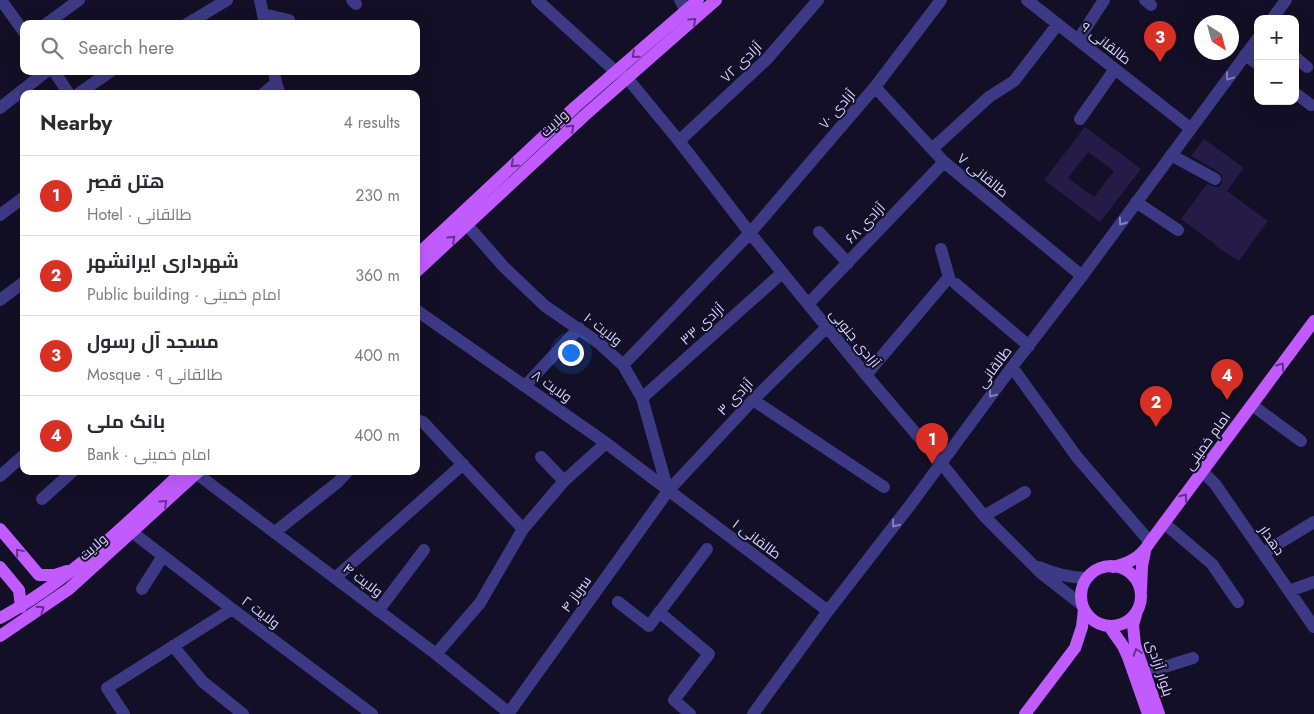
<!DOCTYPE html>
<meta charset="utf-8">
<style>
:root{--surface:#fff;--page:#f2f2f3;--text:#2b2b33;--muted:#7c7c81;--line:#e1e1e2;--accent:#d93025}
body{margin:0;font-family:Jost,Cairo,sans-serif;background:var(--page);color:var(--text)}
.controls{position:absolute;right:15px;top:15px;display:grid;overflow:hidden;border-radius:10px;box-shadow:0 5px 20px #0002}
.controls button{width:45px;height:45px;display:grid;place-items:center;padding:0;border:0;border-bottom:1px solid var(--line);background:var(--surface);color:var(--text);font:25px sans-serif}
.compass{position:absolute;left:1194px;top:15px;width:45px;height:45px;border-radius:50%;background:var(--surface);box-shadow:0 5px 20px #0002;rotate:144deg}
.you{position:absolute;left:570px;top:352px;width:18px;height:18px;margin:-12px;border:4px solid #fff;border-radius:50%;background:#1a73e8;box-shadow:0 0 0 8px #1a73e833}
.badge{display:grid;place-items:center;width:32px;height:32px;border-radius:50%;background:var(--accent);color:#fff;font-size:16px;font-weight:700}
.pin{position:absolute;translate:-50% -41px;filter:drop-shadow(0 1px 2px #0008)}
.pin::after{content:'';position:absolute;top:26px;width:18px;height:15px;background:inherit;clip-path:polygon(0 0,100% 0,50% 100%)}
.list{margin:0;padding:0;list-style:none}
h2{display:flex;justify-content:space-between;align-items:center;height:65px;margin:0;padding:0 20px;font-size:21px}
h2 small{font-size:16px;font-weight:400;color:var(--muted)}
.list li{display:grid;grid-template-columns:32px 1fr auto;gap:15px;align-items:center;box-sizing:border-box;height:80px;padding:0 20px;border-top:1px solid var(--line)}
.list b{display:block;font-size:19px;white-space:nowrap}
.list p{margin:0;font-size:16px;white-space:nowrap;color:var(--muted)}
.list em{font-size:16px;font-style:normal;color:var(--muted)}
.icon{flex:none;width:28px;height:28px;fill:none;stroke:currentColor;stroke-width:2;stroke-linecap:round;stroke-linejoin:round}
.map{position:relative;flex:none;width:1314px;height:714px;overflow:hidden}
.search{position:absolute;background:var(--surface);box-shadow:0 5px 20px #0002;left:20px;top:20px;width:400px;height:55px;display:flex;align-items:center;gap:12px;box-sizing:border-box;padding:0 18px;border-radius:10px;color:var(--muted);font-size:19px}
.panel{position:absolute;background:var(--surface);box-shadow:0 5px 20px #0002;left:20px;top:90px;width:400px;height:385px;border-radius:10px}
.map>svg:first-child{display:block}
.building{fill:#241b47;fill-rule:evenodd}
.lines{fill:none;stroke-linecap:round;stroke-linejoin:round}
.minor{stroke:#3d3a85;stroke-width:12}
.major{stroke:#c25bff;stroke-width:12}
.oneway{stroke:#623188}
.oneway2{stroke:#837fbc}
.labels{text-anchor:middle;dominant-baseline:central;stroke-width:4;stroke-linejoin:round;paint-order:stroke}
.street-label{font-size:14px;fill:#d9d4ff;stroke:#130f26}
</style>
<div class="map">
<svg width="1314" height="714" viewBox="0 0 1314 714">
<rect width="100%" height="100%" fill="#130f26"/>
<path class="building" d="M1085,127L1141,169L1100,222L1044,180ZM1088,152L1114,171L1094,197L1068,178Z
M1204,139L1244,168L1227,191L1268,221L1239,261L1214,245L1215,244L1181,219L1207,184L1216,187L1220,186L1222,182V175L1219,172L1191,156Z"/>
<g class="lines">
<path class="minor" d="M1,0L24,32
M260,0L265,24
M352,0L356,4
M537,0L615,71L628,79L679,141L750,233L866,375L941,463L984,516L1041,573L1082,605
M680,0L686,11
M1027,0L1190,128
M1145,0L1151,5
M263,14L289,20
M1272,19L1286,0
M46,24L79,0
M187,24L227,0
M1078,40L1104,0
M1245,55L1258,64
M1295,57L1307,67
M54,71L69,94
M274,71L276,83L280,94
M875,87L944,162L1082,276
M1295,93L1311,105
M78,94L111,71
M263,94L276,83
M0,108L47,71
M1080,119L1115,69
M679,141L767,59L818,0
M932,149L989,97L1014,81L1058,24
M1171,155L1215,179
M1136,202L1178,230
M0,215L24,197
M467,225L504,267L545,306L599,343L623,365L642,398L668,491
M819,232L848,263
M956,284L1029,346
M0,300L24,282
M808,304L944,162
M416,310L606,443L828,611
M623,365L750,233L875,87L941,0
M1012,367L1077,457L1150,542
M866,375L949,277L941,249
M525,386L579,328
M642,398L782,273
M753,400L884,487
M1252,405L1301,441
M416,420L423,422L523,529
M541,457L564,481
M1203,472L1215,484L1314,627
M197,474L436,654L509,713
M0,476L24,455
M42,499L73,471
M984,516L1025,492
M1164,523L1212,564L1238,602
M132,532L232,609L372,714
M275,532L338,482L348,471
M1263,553L1314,522
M1039,567C1055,574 1070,578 1087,578
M335,578L463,464
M142,589L163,556
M1289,591L1314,582
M618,602L649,626L707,549
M378,611L424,550
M659,612L709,654L674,700L690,714
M173,646L203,682L243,714
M436,654L480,603L523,529L564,481L606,443
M1145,673L1193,658
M124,714L107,688L232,609
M508,714L668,491L753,400L827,327
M753,714L828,611L911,504L1012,367L1082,276L1258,38"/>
<path class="major" d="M416,256L575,107L698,0
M416,272L584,116L716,0
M0,529L39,575H55L67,571
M1081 596a30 30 0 1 1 60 0a30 30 0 1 1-60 0Z
M0,567L19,590L21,607
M1113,567C1130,563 1141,557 1150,542L1314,321
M1141,590L1142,566L1145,551
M1137,611L1133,625L1135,645L1159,714
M0,618C69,581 126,524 183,471
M1109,626L1123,646L1128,657L1148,714
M0,636L69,589L199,471
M1025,714L1075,648L1082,627L1084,609"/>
</g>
<defs><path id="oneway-chevron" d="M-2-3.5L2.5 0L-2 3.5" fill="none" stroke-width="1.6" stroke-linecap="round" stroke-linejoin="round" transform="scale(1.25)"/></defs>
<g class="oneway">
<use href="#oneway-chevron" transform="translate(693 21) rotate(-42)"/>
<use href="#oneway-chevron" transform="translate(635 55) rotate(139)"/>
<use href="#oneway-chevron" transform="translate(571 128) rotate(-43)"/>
<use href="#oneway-chevron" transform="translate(514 164) rotate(137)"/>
<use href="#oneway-chevron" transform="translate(452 239) rotate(-43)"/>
<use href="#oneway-chevron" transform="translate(1281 366) rotate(-54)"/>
<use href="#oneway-chevron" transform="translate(1184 497) rotate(-53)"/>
<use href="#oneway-chevron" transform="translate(164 503) rotate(-42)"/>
<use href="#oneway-chevron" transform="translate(19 552) rotate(-130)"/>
<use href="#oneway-chevron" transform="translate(41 609) rotate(-34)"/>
<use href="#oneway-chevron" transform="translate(1137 652) rotate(-108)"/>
</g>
<g class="oneway2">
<use href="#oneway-chevron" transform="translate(1229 77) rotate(127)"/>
<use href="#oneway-chevron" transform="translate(1122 222) rotate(126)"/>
<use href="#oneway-chevron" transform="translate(992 394) rotate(127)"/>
<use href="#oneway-chevron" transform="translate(895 524) rotate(128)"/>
</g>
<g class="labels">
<g class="street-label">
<text transform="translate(1106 43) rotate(38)">طالقانی ۹</text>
<text transform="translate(741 62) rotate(-44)">آزادی ۷۲</text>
<text transform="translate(837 109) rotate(-49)">آزادی ۷۰</text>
<text transform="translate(554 123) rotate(-43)">ولایت</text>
<text transform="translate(983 175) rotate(39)">طالقانی ۷</text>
<text transform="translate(865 223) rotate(-46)">آزادی ۶۸</text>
<text transform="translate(702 324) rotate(-42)">آزادی ۳۳</text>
<text transform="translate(603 329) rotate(38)">ولایت ۱۰</text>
<text transform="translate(855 338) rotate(51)">آزادی جنوبی</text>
<text transform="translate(994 367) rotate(-53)">طالقانی</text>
<text transform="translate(552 386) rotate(35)">ولایت ۸</text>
<text transform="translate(735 397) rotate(-46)">آزادی ۳</text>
<text transform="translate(1207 441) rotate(-54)">امام خمینی</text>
<text transform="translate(757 539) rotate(37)">طالقانی ۱</text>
<text transform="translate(1272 540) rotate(55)">دهدار</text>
<text transform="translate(93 547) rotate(-42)">ولایت</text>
<text transform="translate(363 580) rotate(37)">ولایت ۴</text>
<text transform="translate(576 594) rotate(-54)">سرباز ۴</text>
<text transform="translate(261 612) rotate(37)">ولایت ۲</text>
<text transform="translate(1160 668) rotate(72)">بلوار آزادی</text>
</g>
</g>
</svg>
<div class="controls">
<button>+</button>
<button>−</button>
</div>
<svg class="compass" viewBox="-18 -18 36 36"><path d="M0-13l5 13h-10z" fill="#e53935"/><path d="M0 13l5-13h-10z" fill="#7c7c81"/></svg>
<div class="you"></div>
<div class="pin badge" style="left:932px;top:464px">1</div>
<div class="pin badge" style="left:1156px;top:427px">2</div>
<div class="pin badge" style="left:1160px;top:62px">3</div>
<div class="pin badge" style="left:1227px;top:400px">4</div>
<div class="search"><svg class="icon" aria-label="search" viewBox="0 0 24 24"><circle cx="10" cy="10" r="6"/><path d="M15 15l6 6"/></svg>Search here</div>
<section class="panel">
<h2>Nearby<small>4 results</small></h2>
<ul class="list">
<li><span class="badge">1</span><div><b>هتل قصِر</b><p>Hotel · طالقانی</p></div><em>230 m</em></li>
<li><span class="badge">2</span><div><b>شهرداری ایرانشهر</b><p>Public building · امام خمینی</p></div><em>360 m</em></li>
<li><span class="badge">3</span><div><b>مسجد آل رسول</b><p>Mosque · طالقانی ۹</p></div><em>400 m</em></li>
<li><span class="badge">4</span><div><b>بانک ملی</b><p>Bank · امام خمینی</p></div><em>400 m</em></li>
</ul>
</section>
</div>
